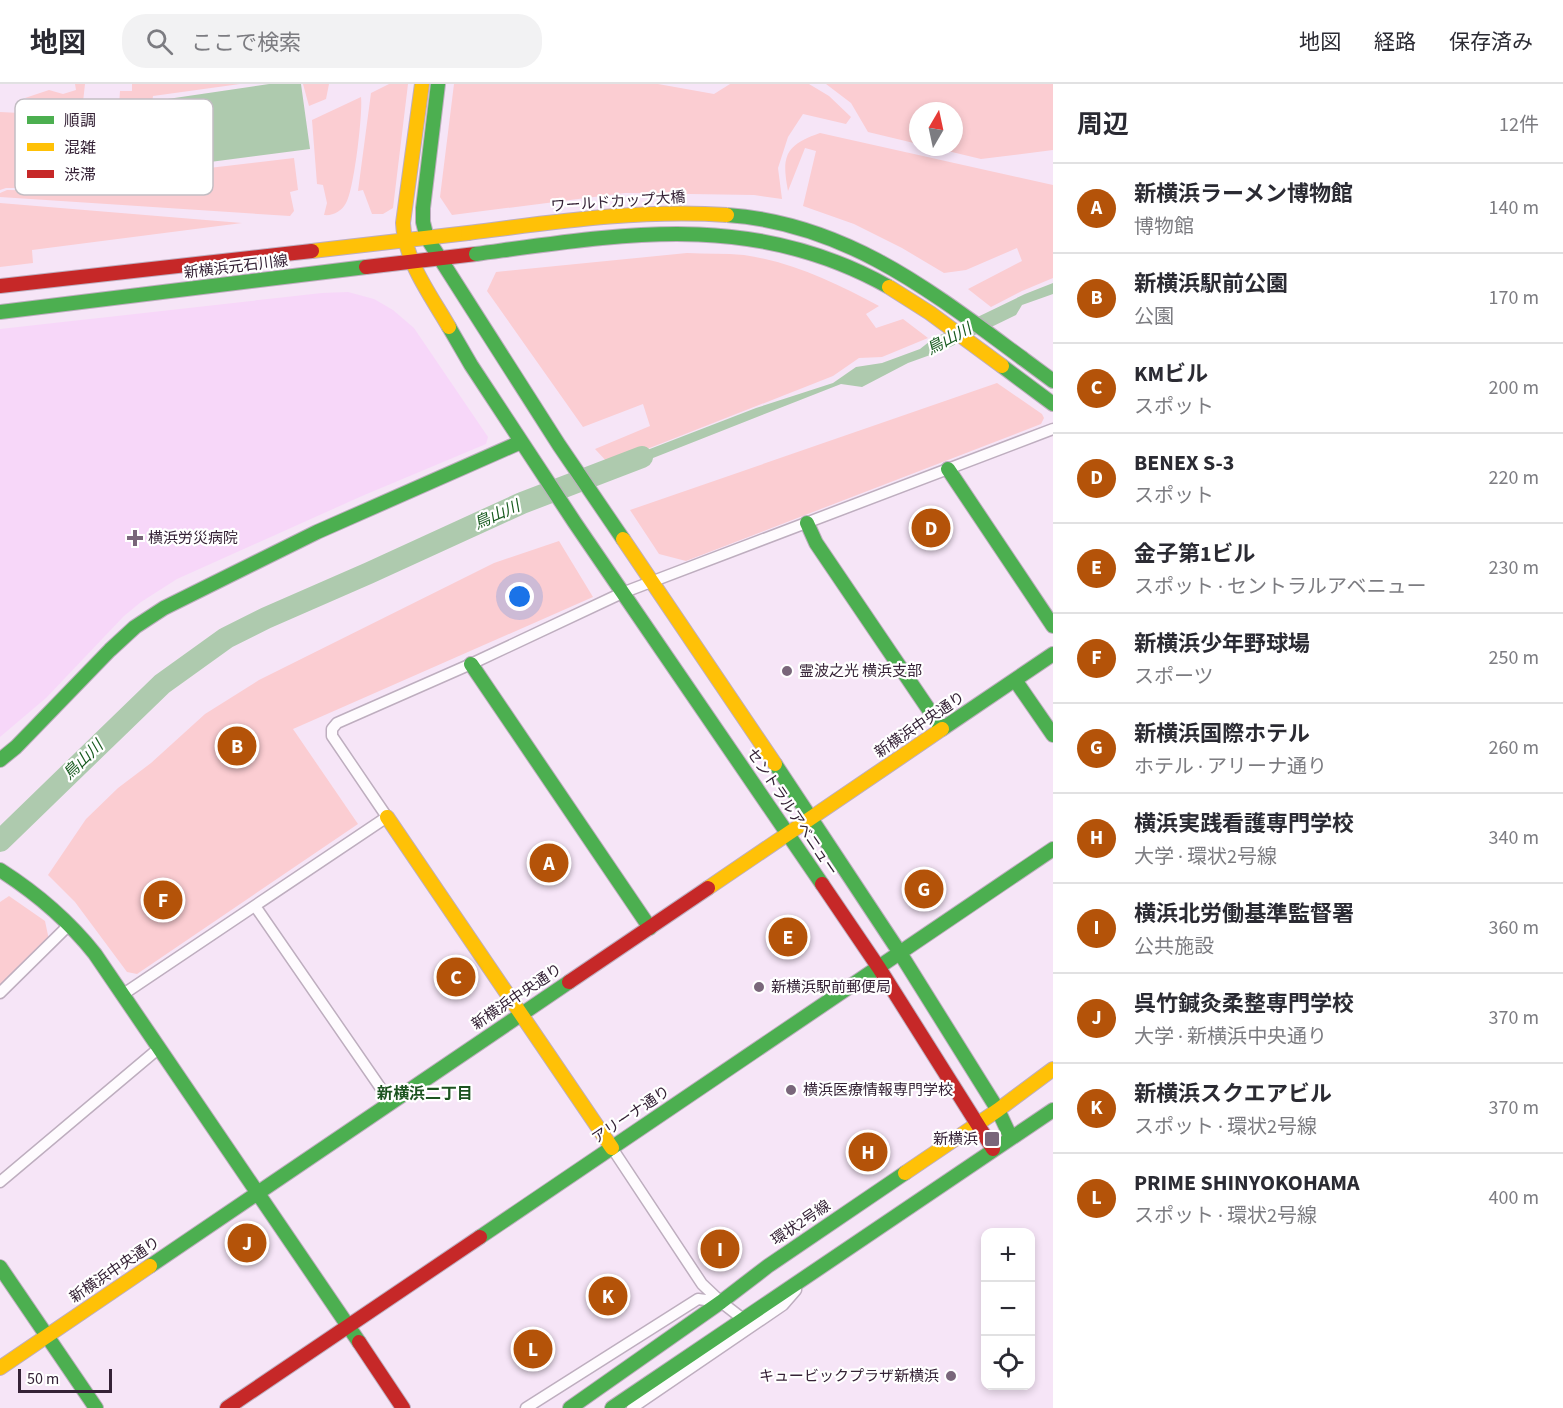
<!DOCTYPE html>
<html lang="ja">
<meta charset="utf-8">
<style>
:root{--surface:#fff;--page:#f2f2f3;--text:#2b2b33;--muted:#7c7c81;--line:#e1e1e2;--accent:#b45309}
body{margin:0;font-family:"Source Sans 3","Noto Sans JP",sans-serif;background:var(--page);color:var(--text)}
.controls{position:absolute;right:18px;bottom:18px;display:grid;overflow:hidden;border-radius:12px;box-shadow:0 3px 9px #0003}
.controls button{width:54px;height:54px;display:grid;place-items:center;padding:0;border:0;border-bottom:2px solid var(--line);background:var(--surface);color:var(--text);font:30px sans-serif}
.compass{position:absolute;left:909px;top:18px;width:54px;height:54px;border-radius:50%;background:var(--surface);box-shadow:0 3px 9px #0003;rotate:9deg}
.scale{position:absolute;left:18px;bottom:15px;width:94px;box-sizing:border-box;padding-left:6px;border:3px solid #352236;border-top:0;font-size:16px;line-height:21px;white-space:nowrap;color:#352236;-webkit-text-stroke:4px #fff;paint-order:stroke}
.you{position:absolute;left:520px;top:513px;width:21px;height:21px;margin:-15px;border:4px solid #fff;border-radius:50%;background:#1a73e8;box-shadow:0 0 0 9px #1a73e833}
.badge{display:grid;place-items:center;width:39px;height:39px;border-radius:50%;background:var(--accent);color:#fff;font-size:20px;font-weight:700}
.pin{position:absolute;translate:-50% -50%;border:3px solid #fff;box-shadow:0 2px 6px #0006}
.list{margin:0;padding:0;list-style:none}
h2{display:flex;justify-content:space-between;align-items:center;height:78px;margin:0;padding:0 24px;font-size:26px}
h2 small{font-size:20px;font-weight:400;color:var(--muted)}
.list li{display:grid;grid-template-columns:39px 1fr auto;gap:18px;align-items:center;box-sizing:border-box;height:90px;padding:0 24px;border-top:2px solid var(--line)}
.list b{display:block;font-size:22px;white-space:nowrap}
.list p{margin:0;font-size:20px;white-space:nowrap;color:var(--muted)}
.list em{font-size:20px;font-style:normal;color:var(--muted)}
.icon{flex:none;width:33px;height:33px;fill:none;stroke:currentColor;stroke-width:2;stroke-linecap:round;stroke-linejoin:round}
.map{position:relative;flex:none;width:1053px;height:1324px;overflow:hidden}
header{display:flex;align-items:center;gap:36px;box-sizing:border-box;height:84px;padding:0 30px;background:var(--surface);border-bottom:2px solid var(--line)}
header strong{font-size:28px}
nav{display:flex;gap:33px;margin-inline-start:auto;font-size:21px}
.search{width:420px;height:54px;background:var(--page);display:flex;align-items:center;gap:15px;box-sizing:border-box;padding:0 21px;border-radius:24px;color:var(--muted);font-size:22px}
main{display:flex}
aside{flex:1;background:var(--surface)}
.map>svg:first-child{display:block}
.built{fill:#f7d7f9}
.green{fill:#fbcdd2}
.water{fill:#aecaae}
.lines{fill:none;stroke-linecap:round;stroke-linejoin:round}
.river{stroke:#aecaae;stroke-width:22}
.street-casing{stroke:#beaebf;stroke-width:13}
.fast-casing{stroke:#beaebf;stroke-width:16}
.slow-casing{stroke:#beaebf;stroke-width:16}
.jam-casing{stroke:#beaebf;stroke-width:16}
.street{stroke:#fefbfe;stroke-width:10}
.fast{stroke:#4caf50;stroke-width:14}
.slow{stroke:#ffc107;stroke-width:14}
.jam{stroke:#c62828;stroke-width:14}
.fast-bridge-casing{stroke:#beaebf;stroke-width:16;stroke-linecap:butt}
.slow-bridge-casing{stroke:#beaebf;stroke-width:16;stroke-linecap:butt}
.fast-bridge{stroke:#4caf50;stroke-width:14}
.slow-bridge{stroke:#ffc107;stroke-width:14}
.poi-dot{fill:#79667a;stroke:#fff;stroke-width:2}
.labels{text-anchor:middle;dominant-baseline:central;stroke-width:4.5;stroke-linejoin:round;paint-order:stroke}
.street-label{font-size:15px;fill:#352236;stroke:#fff}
.poi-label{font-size:15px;fill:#352236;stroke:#fff;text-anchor:start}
.water-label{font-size:16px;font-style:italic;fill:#175a1e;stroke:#fff}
.neighbourhood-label{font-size:16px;font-weight:bold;fill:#1c5320;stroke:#fff}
.key{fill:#fff;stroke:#c2bdc3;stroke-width:1.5}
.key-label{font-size:16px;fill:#352236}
</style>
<header>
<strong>地図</strong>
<div class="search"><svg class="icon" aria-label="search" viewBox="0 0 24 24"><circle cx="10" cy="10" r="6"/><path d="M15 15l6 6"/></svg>ここで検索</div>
<nav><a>地図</a><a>経路</a><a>保存済み</a></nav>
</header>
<main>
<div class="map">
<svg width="1053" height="1324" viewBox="0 0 1053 1324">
<rect width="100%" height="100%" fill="#f6e5f7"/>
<path class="built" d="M348,208L374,215L393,226L414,244L488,353L486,360L362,412L177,495L141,518L124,532L46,614L0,653V245L322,209Z"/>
<path class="green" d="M75,0H85L83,18L59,20L25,14L49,6L63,10L76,6Z
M132,0H240L153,12L152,19L119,21L120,7H132Z
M303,0H329L326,15L309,22Z
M389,0H408L393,124L383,130H372L363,106L358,107L371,9Z
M454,0H658L714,10L730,0H809L829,12L851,33L846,40L803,30L788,53L778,84L782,115L754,111L625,109L452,131L440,113Z
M826,0H1053V66L981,75L931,63H954V27H918V60L868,48L851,19Z
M361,13C363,28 354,106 346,119C342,127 333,132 324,131L327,119L323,101L317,100L312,36Z
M0,28L40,30L45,35L51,59L59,57L55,44L61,37L69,39L71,45C92,55 100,53 121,44L122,29L151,30C152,44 144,58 149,71C151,77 157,84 160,89C139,95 122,91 102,85L77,104H6L0,106Z
M820,49L1053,101V194L1022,207L991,223L968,205L1022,177L1017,164L966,186L944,189L902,164L854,140L803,122L816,67L805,64L788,107C781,71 786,61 820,49Z
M294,74L298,106L290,108L294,127L290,132L0,113V109L7,106L78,107L102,87C127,94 141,98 166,89Z
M0,119L242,139L32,166L33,179L0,183Z
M687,169C706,170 725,169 744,171C793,178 836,199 879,222L866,230L876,244L903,235L928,254L882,273L859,274L833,292L609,380L595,365L650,342L643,320L583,343L487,207L496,188Z
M997,299L1042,330L1044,334L1041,340L686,477L659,470L630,426Z
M559,457L593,513L293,645L358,740L137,890L127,888L75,818L48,791L86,735L118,704L151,679L205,630L259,596L494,479Z
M9,812L45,837L49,856L0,903V818Z"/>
<path class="water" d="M269,0H301L310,65L164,84L154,17Z
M1053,199V210L1022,221L1016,231L944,266L908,279L862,303L841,300L615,389L611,380L756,324L833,299L856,283L882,279L920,265L934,254L1025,210Z"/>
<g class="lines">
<path class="river" d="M0,757L162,600L226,554L266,534L369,489L522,419L642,373"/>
<g class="street-casing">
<path id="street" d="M255,822L391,1019
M0,909L70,840
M122,911L387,733L332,652V645L337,639L471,580L622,509L1053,345
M612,1064L702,1200L721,1218L743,1235
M0,1098L158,965
M526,1324L698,1215L721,1218
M632,1324L783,1221L796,1206"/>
</g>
<g class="fast-casing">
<path id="fast" d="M438,0L423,124V138L427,154L559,361L623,455
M0,228L366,183
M449,243L471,281L575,439L822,800
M1022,274L1053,297
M1002,282L1053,320
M948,385L1053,542
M807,439L816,459L942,645
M471,580L650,844
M1015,596L1053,651
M942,645L1053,570
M0,676L16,663L110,566L135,543L164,524L317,448L521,358
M775,680L900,869L998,1026L1011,1054
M0,786C36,809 68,836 95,870L359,1258
M480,1153L1053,765
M150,1182L569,898
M0,1183L96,1324
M570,1324L721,1218L768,1182L905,1089
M612,1324L1053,1026"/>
</g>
<g class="slow-casing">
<path id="slow" d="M422,0L403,139C405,178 430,210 449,243
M312,167L468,149
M623,455L775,680
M387,733L612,1064
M708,804L942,645
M905,1089L998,1026L1053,985
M0,1284L150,1182"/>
</g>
<g class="jam-casing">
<path id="jam" d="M366,183L476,170
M0,202L312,167
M822,800L879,884L993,1065
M569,898L708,804
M359,1258L403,1324
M227,1324L480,1153"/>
</g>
<use href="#street" class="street"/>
<use href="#fast" class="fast"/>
<use href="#slow" class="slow"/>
<use href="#jam" class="jam"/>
<g class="fast-bridge-casing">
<path id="fast-bridge" d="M727,131C845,139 931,207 1022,274
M476,170C623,150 752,126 889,203"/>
</g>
<g class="slow-bridge-casing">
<path id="slow-bridge" d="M468,149C554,138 640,125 727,131
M889,203L930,229L1002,282"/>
</g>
<use href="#fast-bridge" class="fast-bridge"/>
<use href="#slow-bridge" class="slow-bridge"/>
</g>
<g class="poi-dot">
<path d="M132 445h6v6h6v6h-6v6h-6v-6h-6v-6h6z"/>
<circle cx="787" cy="587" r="6"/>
<circle cx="759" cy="903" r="6"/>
<circle cx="791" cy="1006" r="6"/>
<rect x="984" y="1047" width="16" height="16" rx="3"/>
<circle cx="951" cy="1292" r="6"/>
</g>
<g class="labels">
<g class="street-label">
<text transform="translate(618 118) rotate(-4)">ワールドカップ大橋</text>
<text transform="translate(236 183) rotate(-7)">新横浜元石川線</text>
<text transform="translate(920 641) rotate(-34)">新横浜中央通り</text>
<text transform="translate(792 728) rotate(56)">セントラルアベニュー</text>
<text transform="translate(517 913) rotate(-34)">新横浜中央通り</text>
<text transform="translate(631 1031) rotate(-34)">アリーナ通り</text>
<text transform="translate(801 1139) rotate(-34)">環状2号線</text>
<text transform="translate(115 1186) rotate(-34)">新横浜中央通り</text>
</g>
<g class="poi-label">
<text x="148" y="454">横浜労災病院</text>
<text x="799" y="587">霊波之光 横浜支部</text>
<text x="771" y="903">新横浜駅前郵便局</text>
<text x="803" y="1006">横浜医療情報専門学校</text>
<text x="978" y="1055" text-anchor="end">新横浜</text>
<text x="939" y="1292" text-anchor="end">キュービックプラザ新横浜</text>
</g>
<g class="water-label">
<text transform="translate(949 255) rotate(-28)">鳥山川</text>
<text transform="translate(497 431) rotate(-24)">鳥山川</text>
<text transform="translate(83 676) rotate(-44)">鳥山川</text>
</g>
<g class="neighbourhood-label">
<text x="425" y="1010">新横浜二丁目</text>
</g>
</g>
<rect x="15" y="15" width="198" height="96" rx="9" class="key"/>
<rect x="27" y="32" width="27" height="8" fill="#4caf50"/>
<rect x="27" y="59" width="27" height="8" fill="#ffc107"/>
<rect x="27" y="86" width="27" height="8" fill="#c62828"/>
<g class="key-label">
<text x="64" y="42">順調</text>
<text x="64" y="69">混雑</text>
<text x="64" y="96">渋滞</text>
</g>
</svg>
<div class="controls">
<button>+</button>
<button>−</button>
<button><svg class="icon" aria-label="locate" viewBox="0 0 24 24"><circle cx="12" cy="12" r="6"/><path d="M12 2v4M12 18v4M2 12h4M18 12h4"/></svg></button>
</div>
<svg class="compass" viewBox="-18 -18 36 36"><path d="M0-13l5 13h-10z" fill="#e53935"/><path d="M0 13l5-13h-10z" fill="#7c7c81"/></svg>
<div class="scale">50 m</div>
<div class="you"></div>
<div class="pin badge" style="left:549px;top:779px">A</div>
<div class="pin badge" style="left:237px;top:662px">B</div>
<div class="pin badge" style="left:456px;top:893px">C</div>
<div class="pin badge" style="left:931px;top:444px">D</div>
<div class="pin badge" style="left:788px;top:853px">E</div>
<div class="pin badge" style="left:163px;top:816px">F</div>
<div class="pin badge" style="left:924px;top:805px">G</div>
<div class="pin badge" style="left:868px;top:1068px">H</div>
<div class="pin badge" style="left:720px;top:1165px">I</div>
<div class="pin badge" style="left:247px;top:1159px">J</div>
<div class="pin badge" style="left:608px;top:1212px">K</div>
<div class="pin badge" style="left:533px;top:1265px">L</div>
</div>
<aside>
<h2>周辺<small>12件</small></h2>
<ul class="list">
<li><span class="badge">A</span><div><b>新横浜ラーメン博物館</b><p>博物館</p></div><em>140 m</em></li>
<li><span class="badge">B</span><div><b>新横浜駅前公園</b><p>公園</p></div><em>170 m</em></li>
<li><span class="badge">C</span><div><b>KMビル</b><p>スポット</p></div><em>200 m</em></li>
<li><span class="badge">D</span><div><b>BENEX S-3</b><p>スポット</p></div><em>220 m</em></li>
<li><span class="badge">E</span><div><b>金子第1ビル</b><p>スポット · セントラルアベニュー</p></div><em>230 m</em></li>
<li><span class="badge">F</span><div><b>新横浜少年野球場</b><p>スポーツ</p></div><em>250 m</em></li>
<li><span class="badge">G</span><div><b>新横浜国際ホテル</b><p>ホテル · アリーナ通り</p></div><em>260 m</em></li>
<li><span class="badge">H</span><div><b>横浜実践看護専門学校</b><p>大学 · 環状2号線</p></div><em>340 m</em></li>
<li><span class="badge">I</span><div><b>横浜北労働基準監督署</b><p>公共施設</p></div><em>360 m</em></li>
<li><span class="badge">J</span><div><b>呉竹鍼灸柔整専門学校</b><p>大学 · 新横浜中央通り</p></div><em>370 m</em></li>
<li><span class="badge">K</span><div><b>新横浜スクエアビル</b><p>スポット · 環状2号線</p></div><em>370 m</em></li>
<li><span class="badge">L</span><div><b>PRIME SHINYOKOHAMA</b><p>スポット · 環状2号線</p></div><em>400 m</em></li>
</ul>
</aside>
</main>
